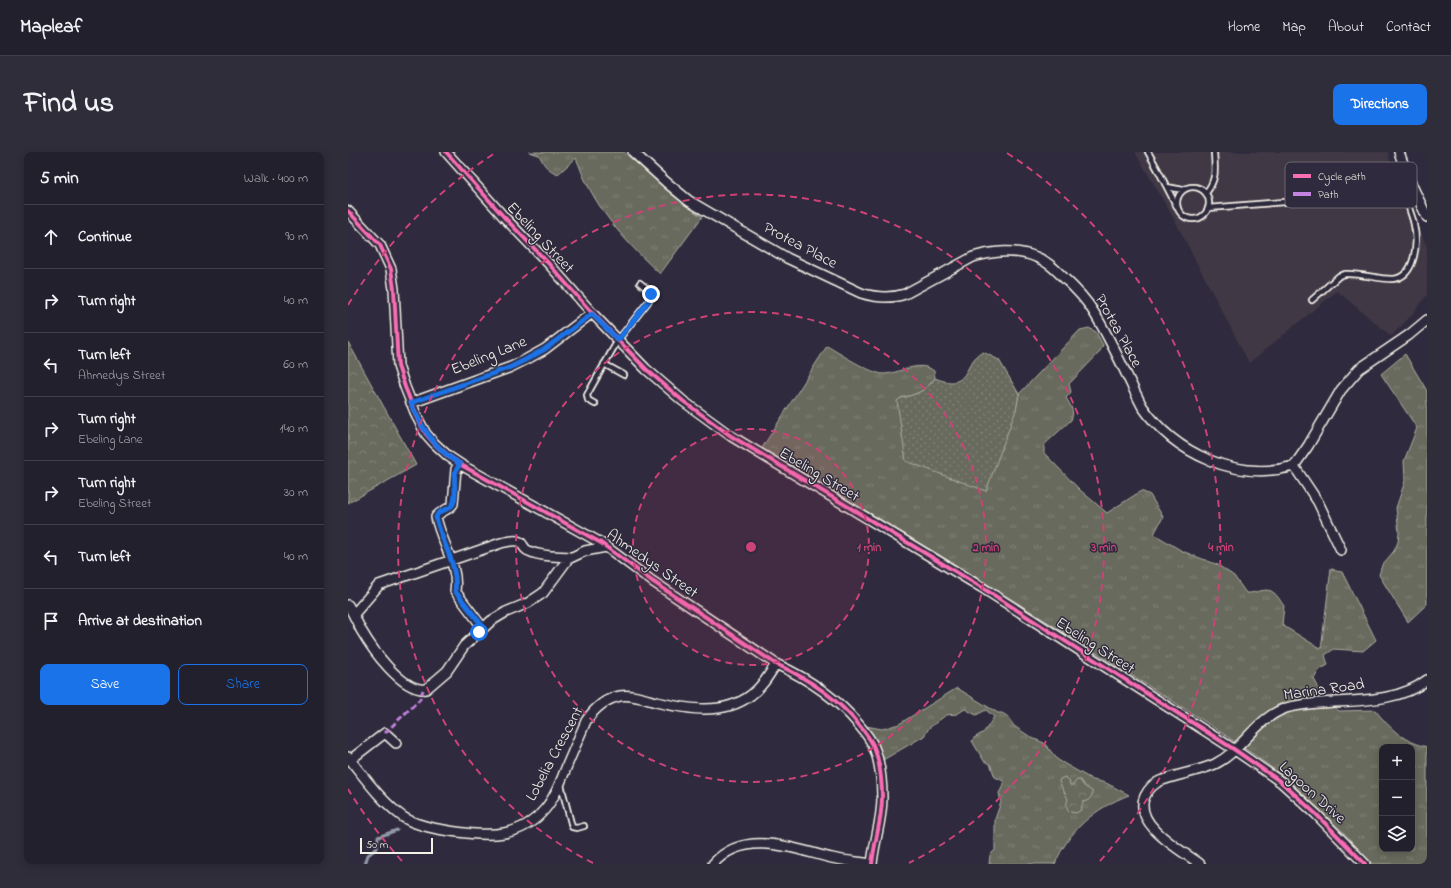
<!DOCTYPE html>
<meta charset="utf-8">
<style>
:root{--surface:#23202e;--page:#2f2d3a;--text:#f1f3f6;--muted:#a3a3aa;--line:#403e4a;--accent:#1a73e8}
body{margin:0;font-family:"Indie Flower",sans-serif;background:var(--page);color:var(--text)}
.controls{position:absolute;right:12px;bottom:12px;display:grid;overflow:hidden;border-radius:8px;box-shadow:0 2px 10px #0003}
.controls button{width:36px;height:36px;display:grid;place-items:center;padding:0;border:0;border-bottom:1px solid var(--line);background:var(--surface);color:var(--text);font:20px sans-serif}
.scale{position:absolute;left:12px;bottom:10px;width:73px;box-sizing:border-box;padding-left:4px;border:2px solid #f4f1e8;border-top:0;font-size:11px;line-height:14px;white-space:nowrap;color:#f4f1e8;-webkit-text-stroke:3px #2f2a3d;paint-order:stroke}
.stop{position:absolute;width:12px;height:12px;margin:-9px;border:3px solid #1a73e8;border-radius:50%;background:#fff}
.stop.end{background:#1a73e8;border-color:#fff;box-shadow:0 1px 4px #0008}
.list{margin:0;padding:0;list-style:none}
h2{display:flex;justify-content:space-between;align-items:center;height:52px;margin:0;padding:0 16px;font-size:17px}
h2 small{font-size:13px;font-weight:400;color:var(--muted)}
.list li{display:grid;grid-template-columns:26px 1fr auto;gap:12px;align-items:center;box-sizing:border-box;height:64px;padding:0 16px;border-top:1px solid var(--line)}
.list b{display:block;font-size:15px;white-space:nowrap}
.list p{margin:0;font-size:13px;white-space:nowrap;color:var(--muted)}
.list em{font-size:13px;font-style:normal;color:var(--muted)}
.actions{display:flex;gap:8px;padding:12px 16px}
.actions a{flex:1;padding:9px 0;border:1px solid var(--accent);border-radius:8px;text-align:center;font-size:14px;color:var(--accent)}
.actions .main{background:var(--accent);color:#fff}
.icon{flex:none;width:22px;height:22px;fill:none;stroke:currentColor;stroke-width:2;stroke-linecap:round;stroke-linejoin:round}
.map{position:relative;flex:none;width:1079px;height:712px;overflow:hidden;border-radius:8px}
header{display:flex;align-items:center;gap:24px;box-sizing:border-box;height:56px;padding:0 20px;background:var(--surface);border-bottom:1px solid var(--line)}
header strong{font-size:19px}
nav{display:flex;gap:22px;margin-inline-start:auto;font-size:14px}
.intro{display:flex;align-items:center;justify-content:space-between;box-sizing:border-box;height:96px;padding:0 24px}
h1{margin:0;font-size:28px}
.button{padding:10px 18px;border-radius:8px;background:var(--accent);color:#fff;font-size:14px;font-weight:700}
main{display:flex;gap:24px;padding:0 24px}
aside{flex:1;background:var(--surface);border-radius:8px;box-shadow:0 2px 10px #0003}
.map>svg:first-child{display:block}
.built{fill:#413845}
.grass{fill:url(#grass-tufts);stroke:#aeaea2;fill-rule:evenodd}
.forest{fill:url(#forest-crowns);stroke:#aeaea2}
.garden{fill:url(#garden-dots);stroke:#aeaea2}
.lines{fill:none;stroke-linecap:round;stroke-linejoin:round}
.stream{stroke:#9299a6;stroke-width:3}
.lane-casing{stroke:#f4f1e8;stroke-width:8}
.street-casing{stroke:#f4f1e8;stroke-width:12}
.lane{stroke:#2f2a3d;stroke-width:4.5}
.street{stroke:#2f2a3d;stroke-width:9}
.quiet{stroke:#c483df;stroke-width:3;stroke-dasharray:6 3;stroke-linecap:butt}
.cycleway-casing{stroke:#2f2a3d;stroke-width:6}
.cycleway{stroke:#f96db3;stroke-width:4}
.route{stroke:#1a73e8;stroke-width:5}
.ring{fill:none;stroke:#cc4377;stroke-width:2;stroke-dasharray:7 5}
.labels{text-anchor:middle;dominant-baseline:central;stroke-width:3;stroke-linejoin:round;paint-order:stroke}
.street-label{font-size:16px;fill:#f4f1e8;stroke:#2f2a3d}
.key{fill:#2f2a3d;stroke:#6a6670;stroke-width:1}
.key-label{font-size:11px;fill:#f4f1e8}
.centre{fill:#cc4377;stroke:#2f2a3d;stroke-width:2}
.ring-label{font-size:12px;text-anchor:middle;font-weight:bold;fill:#cc4377;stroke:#2f2a3d;stroke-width:3;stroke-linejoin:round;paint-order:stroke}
</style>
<header>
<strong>Mapleaf</strong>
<nav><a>Home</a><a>Map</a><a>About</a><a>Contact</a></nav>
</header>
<div class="intro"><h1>Find us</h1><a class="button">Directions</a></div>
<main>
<aside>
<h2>5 min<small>Walk · 400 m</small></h2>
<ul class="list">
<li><svg class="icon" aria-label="ahead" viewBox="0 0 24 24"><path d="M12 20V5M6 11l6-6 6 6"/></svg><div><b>Continue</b></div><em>90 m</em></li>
<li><svg class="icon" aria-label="right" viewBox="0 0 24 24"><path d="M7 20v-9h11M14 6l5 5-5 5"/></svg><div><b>Turn right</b></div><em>40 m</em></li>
<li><svg class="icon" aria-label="left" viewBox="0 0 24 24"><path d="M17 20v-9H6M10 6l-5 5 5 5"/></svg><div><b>Turn left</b><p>Ahmedys Street</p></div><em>60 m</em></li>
<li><svg class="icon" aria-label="right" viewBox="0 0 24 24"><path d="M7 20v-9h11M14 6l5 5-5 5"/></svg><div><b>Turn right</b><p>Ebeling Lane</p></div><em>140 m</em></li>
<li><svg class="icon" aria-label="right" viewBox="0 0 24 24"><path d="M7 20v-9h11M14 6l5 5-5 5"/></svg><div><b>Turn right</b><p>Ebeling Street</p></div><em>30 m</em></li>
<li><svg class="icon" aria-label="left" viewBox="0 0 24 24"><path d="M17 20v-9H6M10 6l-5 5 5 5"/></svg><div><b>Turn left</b></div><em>40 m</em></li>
<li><svg class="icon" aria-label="arrive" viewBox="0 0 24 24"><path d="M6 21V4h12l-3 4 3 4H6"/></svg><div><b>Arrive at destination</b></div></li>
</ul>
<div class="actions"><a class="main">Save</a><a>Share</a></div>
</aside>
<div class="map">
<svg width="1079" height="712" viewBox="0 0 1079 712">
<defs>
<pattern id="grass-tufts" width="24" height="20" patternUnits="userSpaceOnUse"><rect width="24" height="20" fill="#686b5d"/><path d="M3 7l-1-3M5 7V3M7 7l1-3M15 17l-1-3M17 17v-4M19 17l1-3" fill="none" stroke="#7e8174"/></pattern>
<pattern id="forest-crowns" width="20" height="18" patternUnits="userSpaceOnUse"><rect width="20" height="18" fill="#686b5d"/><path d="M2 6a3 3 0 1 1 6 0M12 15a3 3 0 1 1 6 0" fill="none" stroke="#7e8174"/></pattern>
<pattern id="garden-dots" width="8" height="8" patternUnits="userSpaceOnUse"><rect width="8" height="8" fill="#686b5d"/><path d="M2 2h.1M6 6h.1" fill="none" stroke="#7e8174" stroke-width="1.8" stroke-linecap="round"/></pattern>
</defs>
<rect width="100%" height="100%" fill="#2f2a3d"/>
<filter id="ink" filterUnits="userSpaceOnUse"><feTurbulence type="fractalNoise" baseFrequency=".025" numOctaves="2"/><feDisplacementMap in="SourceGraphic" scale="8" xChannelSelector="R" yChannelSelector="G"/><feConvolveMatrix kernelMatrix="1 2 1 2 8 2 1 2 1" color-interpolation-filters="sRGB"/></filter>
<g filter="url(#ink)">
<path class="built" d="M787,0H1040L1042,9L1079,95V143L1062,165L1043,184L989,139L901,211L826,67Z"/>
<path class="grass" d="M181,0H276L323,42L354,65L312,122C284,96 258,69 240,34C235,25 232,15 228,6L210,22C199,17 197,15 191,3Z
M741,176L748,180L755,193L751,201L721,232L723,240L718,246C723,254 727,260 723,268L696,293V301L732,338L759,361L793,339L802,343L815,365L806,382L834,399L870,413L886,424L898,441C908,442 919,434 926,441C930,444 933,450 936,454L934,473L973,497L983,416L988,419L994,420L1028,488L1015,499L986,497L977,503L980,513L971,518L966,527L975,544L991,559L1027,558C1042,576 1055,590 1079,595V712H1024L995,680L940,628L908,604L859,571L641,433L414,296L479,194C491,201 522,221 535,222C551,222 571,207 586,219L587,226C576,240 570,242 553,246L668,258L671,242L732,178ZM1034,595H1064V697H1034Z
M1057,202L1079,239V452L1060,470L1031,423L1034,413L1046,399L1050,390L1051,380L1048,356L1057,329L1056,309L1069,276L1033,222Z
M609,536L650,561H654L659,564L666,574L684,586L696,591L710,608L745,628L758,631L781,643C747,656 721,678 707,712H641L642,703L647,698V667L653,650L651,641L656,632L655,629L647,625L642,612L636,609L624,589L626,586L636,580L646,565L638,558L628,563L617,557L609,562L598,563L581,576L576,584L535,608L528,589L518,574L534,577L551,572Z"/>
<path class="forest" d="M0,190L68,313L0,351Z
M717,625L721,628L722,633H725L729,628H732L736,634L744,639C745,645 741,649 735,650L733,658L728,661L722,660C718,657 718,652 720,647L711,630L712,627Z"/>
<path class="garden" d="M635,200L651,208L671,242L668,258L638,339L558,309L549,249C554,244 561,245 567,242C576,239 582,233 587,226C623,241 614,210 635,200Z"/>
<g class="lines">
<path class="stream" d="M17,712L20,703L29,696L30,685L49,678"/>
<g class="lane-casing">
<path id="lane" d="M800,0L810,18L829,55
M819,35L835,38
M829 51a16 16 0 1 1 32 0a16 16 0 1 1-32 0Z
M858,41C869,27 867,18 866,0
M860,56L937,50
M964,148L991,124L997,122C1013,121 1028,127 1044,127C1068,126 1070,90 1066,73C1065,65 1060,57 1060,49L1062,44L1068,42
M256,212L276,223
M247,252L240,248L239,243L270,188L300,150L303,144L302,139L292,131
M213,633L224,675L229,676L236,674"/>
</g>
<g class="street-casing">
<path id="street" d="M98,0L156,65L201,112L244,161L298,217L335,249L383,284L633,435L887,598L933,630L968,662L1017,712
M285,0L318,30L341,49L439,106L513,141C529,146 542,147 557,142L625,105C645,99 669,97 688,105C699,109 707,117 715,125C726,135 737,146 745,159C764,189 778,223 794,254C827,302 889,330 946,314L970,350L993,398
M1051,0L1060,25L1079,65
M0,59L32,93L43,117L46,137L50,214L57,235L69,265L78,282L86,291L100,304L115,314L253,391L304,429L428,512C459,526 489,546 511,573C516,579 521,585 525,593C532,609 534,628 534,646C534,669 526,690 524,712
M63,251L163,215L179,207L197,197L244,161
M112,313L108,317L105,352C100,359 93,358 88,365C93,390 111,414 107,439L135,476
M946,314L960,294L993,238L1011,217L1061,183L1079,168
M0,453C5,461 9,470 13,478C24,497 54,540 78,537L99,519L116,494L143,469L158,460L180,451L195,441L220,407L237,399L258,395
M6,462L31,433L153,391C159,390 170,386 174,392C176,395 177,398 181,399C193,405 209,404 222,405
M0,605C17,626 33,649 55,665C74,678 134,685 156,681C172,678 187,669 197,657C208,644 214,626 220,611C226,597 232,583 238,569C246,557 257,547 272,544C283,542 297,547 308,550C339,557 376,564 403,543C414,535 421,523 428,512
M2,608L37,581L48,591
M365,712C396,676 446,697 484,706C497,709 511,710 524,712
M852,712C833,698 784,672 797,644C800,638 805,632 812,629C829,622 849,620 867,612C894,599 908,566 938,556C948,553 960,552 971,551C1006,548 1050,551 1079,528"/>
</g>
<use href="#lane" class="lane"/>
<use href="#street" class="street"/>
<path class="quiet" d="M37,581L72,547L75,538"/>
<g class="cycleway-casing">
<path id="cycleway" d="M98,0L156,65L201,112L244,161L298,217L335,249L383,284L633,435L887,598L933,630L968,662L1017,712
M0,59L32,93L43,117L46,137L50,214L57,235L69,265L78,282L86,291L100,304L115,314L253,391L304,429L428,512C459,526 489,546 511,573C516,579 521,585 525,593C532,609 534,628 534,646C534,669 526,690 524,712"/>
</g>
<use href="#cycleway" class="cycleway"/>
</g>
</g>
<g class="lines" filter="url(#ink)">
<path class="route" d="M131,480L136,476L107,439C111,414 93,390 88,365C89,363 90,361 92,360C96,357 102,358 105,352C111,339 101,325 112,312C88,298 73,276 63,251L163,215L179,207L197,197L244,162L270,188L300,150L303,142"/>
</g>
<circle cx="403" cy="395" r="118" fill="#cc4377" fill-opacity=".12"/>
<g class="ring">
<circle cx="403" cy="395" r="118"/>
<circle cx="403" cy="395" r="235"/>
<path d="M245 711A353 353 0 1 1 561 711"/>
<path d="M54 709A470 470 0 0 1 0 637M0 153A470 470 0 0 1 147 1M659 1A470 470 0 0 1 752 709"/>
</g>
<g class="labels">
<g class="street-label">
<text transform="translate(192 86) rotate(47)">Ebeling Street</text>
<text transform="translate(452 94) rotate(28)">Protea Place</text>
<text transform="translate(770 179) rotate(61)">Protea Place</text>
<text transform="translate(141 204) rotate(-22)">Ebeling Lane</text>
<text transform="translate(471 323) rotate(31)">Ebeling Street</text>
<text transform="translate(304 412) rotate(35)">Ahmedys Street</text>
<text transform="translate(747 494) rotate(33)">Ebeling Street</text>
<text transform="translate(976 538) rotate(-8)">Marina Road</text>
<text transform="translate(207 602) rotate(-62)">Lobelia Crescent</text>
<text transform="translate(964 641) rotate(42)">Lagoon Drive</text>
</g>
</g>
<rect x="937" y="10" width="132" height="46" rx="6" class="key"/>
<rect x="945" y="22" width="18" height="4" fill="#f96db3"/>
<rect x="945" y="40" width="18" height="4" fill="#c483df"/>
<g class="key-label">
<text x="970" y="28">Cycle path</text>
<text x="970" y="46">Path</text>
</g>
<circle cx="403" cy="395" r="6" class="centre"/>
<g class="ring-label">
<text x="521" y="399">1 min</text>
<text x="638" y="399">2 min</text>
<text x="756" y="399">3 min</text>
<text x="873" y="399">4 min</text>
</g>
</svg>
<div class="controls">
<button>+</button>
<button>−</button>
<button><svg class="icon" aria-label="layers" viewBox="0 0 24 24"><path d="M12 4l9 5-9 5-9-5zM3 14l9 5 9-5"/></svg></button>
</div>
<div class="scale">50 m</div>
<div class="stop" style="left:131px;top:480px"></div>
<div class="stop end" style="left:303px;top:142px"></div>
</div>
</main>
